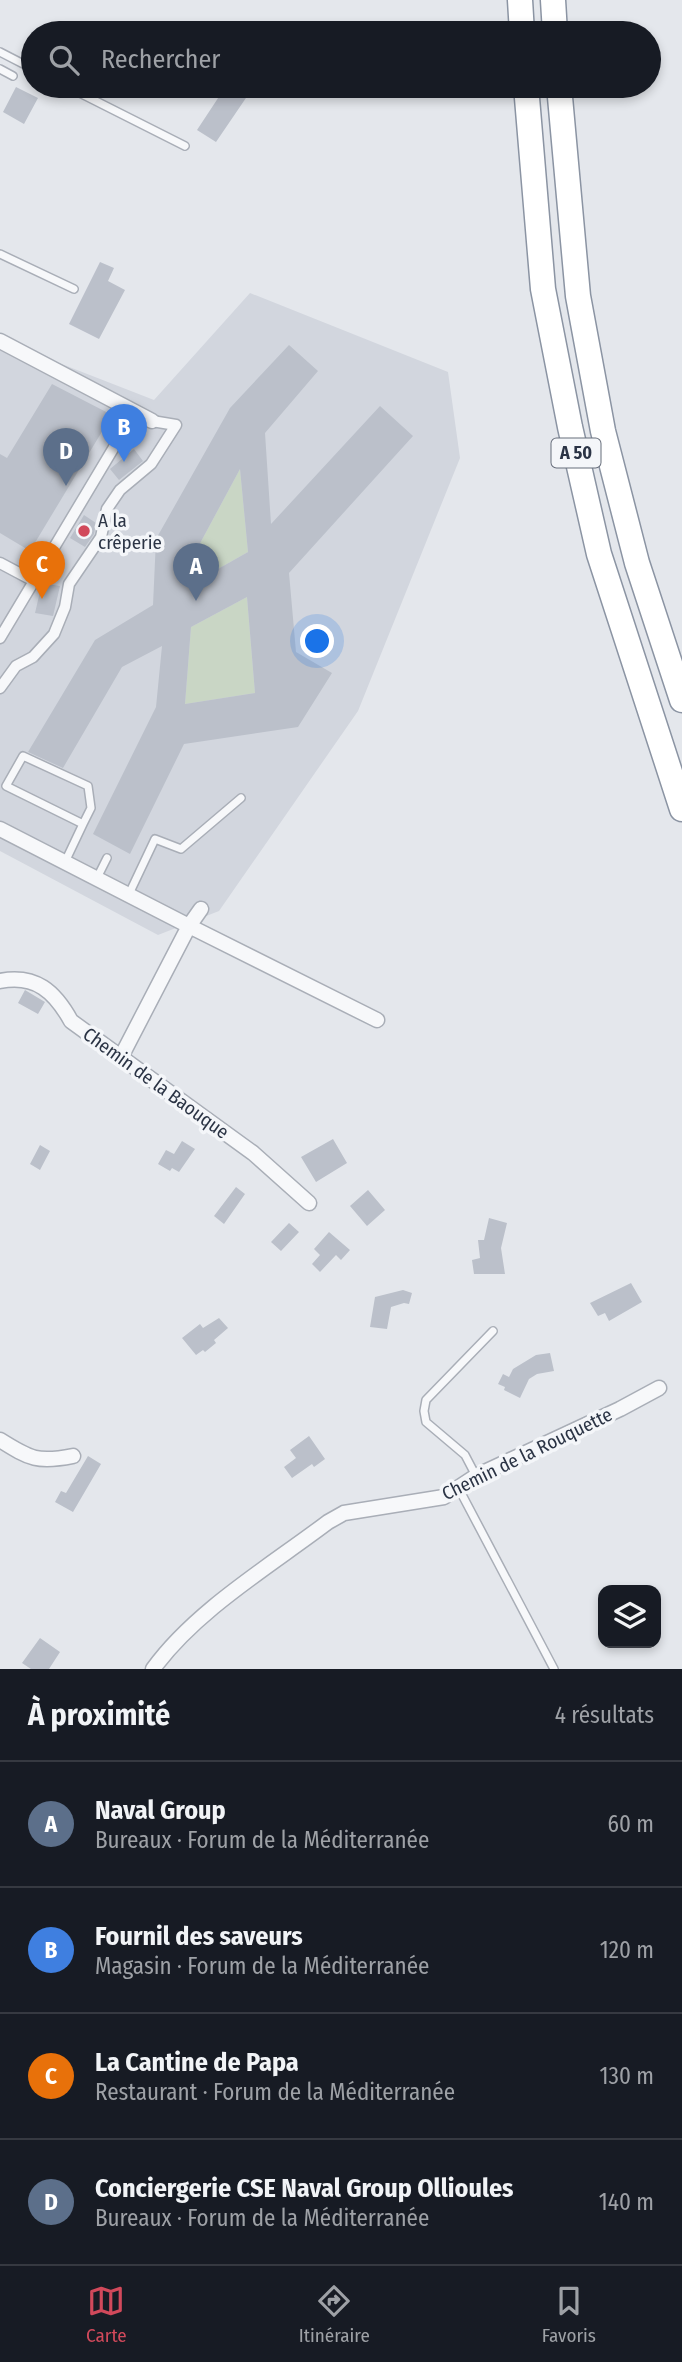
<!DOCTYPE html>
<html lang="fr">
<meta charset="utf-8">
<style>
:root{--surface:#171b24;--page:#242831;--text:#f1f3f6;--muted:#9ea1a6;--line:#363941;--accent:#d1495b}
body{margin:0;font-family:"Fira Sans Condensed",sans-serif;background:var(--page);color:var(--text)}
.controls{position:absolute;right:21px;bottom:21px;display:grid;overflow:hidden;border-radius:14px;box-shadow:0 4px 10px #0003}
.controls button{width:63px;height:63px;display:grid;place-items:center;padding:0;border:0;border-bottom:2px solid var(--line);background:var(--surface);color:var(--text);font:35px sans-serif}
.you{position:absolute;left:318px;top:642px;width:24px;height:24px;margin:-18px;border:5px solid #fff;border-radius:50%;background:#1a73e8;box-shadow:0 0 0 10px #1a73e833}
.badge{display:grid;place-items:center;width:46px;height:46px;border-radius:50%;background:var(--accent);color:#fff;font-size:23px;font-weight:700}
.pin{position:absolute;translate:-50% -58px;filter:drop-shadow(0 2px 4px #0008)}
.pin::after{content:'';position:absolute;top:37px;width:24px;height:21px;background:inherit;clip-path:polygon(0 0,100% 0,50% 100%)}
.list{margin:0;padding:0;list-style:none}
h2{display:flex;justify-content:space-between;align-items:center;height:91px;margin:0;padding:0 28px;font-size:30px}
h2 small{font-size:23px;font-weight:400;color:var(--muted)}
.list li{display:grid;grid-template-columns:46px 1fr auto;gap:21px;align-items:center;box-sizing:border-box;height:126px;padding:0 28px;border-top:2px solid var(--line)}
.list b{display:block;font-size:26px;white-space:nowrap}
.list p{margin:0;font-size:23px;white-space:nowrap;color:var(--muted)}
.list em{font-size:23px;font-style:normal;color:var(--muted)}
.icon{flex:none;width:38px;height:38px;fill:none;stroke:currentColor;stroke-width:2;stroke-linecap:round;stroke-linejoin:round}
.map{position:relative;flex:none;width:682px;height:1669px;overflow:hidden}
.search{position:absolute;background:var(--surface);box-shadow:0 4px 10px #0003;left:21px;right:21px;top:21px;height:77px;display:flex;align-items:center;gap:18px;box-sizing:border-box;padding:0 24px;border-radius:38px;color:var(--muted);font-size:26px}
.sheet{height:595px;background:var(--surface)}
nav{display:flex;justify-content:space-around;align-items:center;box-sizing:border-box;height:98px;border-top:2px solid var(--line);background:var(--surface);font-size:19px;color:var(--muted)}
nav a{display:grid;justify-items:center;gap:4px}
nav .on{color:var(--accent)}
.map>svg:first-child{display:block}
.built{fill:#d2d6de}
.green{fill:#c9d6c5}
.building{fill:#bbc0ca;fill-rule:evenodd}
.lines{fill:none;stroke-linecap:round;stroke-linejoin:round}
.service-casing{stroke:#a9aeb7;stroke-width:10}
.pedestrian-casing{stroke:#a9aeb7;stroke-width:13}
.minor-casing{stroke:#a9aeb7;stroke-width:17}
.motorway-casing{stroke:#8b94a3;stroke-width:27}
.service{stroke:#f7f8fa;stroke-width:7}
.pedestrian{stroke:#f7f8fa;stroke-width:10}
.minor{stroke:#f7f8fa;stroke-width:14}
.motorway{stroke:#fff;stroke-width:24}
.poi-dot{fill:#d1495b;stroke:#f4f6f9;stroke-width:2.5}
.labels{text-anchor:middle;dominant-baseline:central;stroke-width:7;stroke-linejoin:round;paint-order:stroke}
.shield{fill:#f4f6f9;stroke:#676e7b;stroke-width:2}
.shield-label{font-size:18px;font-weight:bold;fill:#2b3445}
.poi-label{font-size:19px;fill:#2b3445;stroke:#f4f6f9;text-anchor:start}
.street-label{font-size:19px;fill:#2b3445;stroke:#f4f6f9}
</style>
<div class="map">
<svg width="682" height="1669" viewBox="0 0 682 1669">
<rect width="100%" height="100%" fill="#e4e7ec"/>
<path class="built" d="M250,293L448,372L460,458L358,711L219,911L158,935L0,851V340L154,400Z"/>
<path class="green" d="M240,469L248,552L195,582L197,549Z
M247,597L255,693L185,704L191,627Z"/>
<path class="building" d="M226,86H234L248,95L216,142L197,130Z
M16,87L38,98L24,124L3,112Z
M100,262L114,268L108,281L125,290L99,339L69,324Z
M289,345L318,371L265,433L271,524L380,406L413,436L289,573L296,652L332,673L298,727L184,744L130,854L93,834L156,707L162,646L122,667L63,768L28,752L95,640L153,605L156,539L230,408ZM240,469L248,552L195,582L197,549ZM247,597L255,693L185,704L191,627Z
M52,384L112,415L30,551L0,533V454L7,458Z
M134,449L143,461L119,480L110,469Z
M84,515L96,523L94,534L85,547L70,538Z
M42,583L60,586L53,616L35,613Z
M25,990L45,1002L38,1014L18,1003Z
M333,1139L347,1163L316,1182L301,1157Z
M182,1141L195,1149L179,1172L172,1168L170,1171L158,1164L166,1150L174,1154Z
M40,1145L50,1151L40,1170L30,1164Z
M236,1187L245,1194L224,1224L214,1216Z
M368,1190L385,1210L367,1226L350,1206Z
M489,1218L507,1223L501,1248L505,1274H474L472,1260L480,1258L478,1240H484Z
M289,1223L299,1232L281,1251L271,1242Z
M329,1232L350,1250L341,1260L336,1255L320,1272L312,1264L320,1255L314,1249Z
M631,1283L642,1302L609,1321L605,1313L598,1316L590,1303Z
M403,1290L412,1293L409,1304L404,1303L391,1307L387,1329L370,1327L375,1297Z
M219,1318L228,1328L214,1340L216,1343L205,1352L203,1350L196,1355L182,1338L200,1324L203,1328Z
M550,1353L554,1371L537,1374L529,1379L520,1398L504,1390L505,1387L498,1384L503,1374L509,1377L513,1369L536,1355Z
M309,1436L325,1459L314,1467L312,1464L292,1478L284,1467L296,1458L290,1450Z
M88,1456L101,1464L73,1512L55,1502L61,1491L66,1493Z
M40,1638L60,1652L49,1669H31L22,1663Z"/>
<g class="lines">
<g class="service-casing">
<path id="service" d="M0,52L33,69
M0,69L13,76
M66,86L185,146
M0,254L74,289
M65,862L83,824L6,786L23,756L88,786L91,808L83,824
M97,878L107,858
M129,894L155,839L181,849L241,798
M476,1476L465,1455L426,1422L424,1411L426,1400L493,1331
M459,1489L554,1669"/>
</g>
<g class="pedestrian-casing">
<path id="pedestrian" d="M0,563L34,581
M0,638L135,412
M0,688L16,666L33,657L54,634L65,607L69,584L101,537L107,509L120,490L151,464L176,425L152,421"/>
</g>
<g class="minor-casing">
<path id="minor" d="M0,341L152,421
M0,829L189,926L121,1057
M201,909L189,926L377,1020
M0,981C36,974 55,992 71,1021L253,1153L309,1203
M0,1440C30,1459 38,1463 73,1456
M153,1669C196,1610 270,1566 328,1522L344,1513L444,1497L476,1476L620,1409L659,1388"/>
</g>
<g class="motorway-casing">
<path id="motorway" d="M520,0L522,33
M553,0L555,33
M526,86L543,289L570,427L599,554L682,809
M559,86L578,296L603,431L637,563L682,700"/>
</g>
<use href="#service" class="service"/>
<use href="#pedestrian" class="pedestrian"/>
<use href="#minor" class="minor"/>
<use href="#motorway" class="motorway"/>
</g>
<circle class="poi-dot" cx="84" cy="531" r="7"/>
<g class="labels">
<rect class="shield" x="551.5" y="438.5" width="49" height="29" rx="5"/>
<g class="shield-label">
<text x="576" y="453">A 50</text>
</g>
<g class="poi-label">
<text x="98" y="520">A la<tspan x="98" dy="22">crêperie</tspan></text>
</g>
<g class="street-label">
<text transform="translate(156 1083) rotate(36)">Chemin de la Baouque</text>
<text transform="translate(527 1454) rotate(-26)">Chemin de la Rouquette</text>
</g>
</g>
</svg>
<div class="controls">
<button><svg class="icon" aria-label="layers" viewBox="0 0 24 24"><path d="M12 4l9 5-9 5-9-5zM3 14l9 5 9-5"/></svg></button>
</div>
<div class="you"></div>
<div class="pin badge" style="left:196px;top:601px;background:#5c6f8a">A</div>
<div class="pin badge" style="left:124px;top:462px;background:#3f7fe0">B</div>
<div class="pin badge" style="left:42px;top:599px;background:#e8710a">C</div>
<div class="pin badge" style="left:66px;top:486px;background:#5c6f8a">D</div>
<div class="search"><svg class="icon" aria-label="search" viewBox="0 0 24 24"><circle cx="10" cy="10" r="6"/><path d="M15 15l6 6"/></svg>Rechercher</div>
</div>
<section class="sheet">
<h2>À proximité<small>4 résultats</small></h2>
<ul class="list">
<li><span class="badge" style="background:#5c6f8a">A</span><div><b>Naval Group</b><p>Bureaux · Forum de la Méditerranée</p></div><em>60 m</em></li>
<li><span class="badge" style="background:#3f7fe0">B</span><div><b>Fournil des saveurs</b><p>Magasin · Forum de la Méditerranée</p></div><em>120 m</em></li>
<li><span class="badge" style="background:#e8710a">C</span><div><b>La Cantine de Papa</b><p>Restaurant · Forum de la Méditerranée</p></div><em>130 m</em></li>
<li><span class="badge" style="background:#5c6f8a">D</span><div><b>Conciergerie CSE Naval Group Ollioules</b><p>Bureaux · Forum de la Méditerranée</p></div><em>140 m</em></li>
</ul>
</section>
<nav>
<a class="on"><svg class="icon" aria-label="map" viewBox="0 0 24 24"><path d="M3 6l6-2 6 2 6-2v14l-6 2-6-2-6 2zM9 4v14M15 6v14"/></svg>Carte</a>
<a><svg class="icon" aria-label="directions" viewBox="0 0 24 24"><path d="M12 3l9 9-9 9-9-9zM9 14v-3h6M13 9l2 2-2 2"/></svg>Itinéraire</a>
<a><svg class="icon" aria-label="saved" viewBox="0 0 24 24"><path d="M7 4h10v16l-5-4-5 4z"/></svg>Favoris</a>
</nav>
